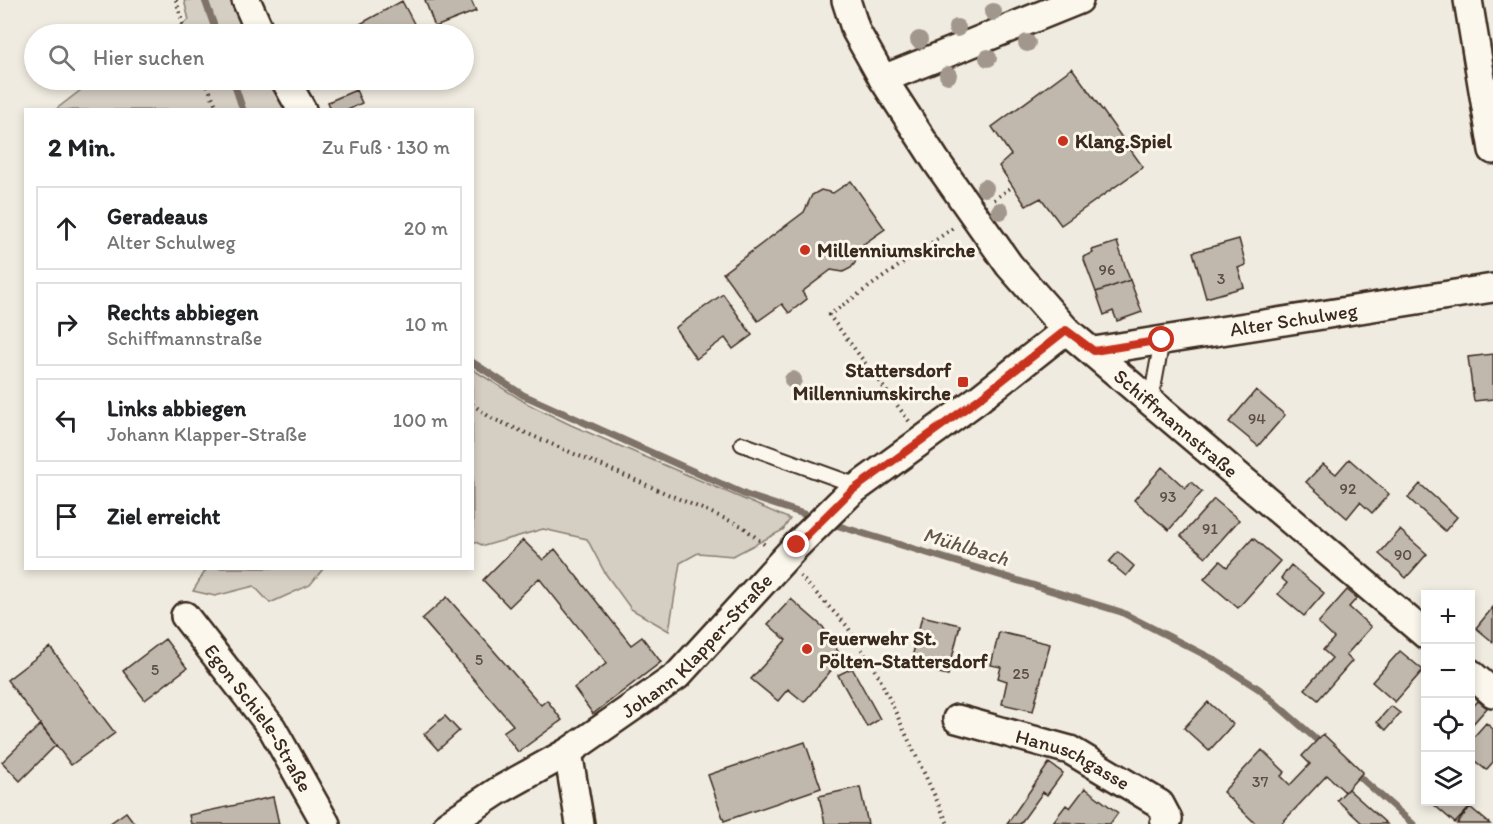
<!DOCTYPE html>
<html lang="de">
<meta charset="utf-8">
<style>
:root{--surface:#fff;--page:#f2f2f2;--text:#202124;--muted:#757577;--line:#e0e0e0}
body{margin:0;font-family:Itim,sans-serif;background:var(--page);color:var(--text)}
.controls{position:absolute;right:18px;bottom:18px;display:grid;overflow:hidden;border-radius:0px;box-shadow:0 3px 9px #0003}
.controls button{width:54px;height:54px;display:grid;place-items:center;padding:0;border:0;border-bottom:2px solid var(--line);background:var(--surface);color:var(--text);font:30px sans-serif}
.stop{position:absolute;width:18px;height:18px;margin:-14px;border:4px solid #c8321e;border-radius:50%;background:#fff}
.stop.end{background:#c8321e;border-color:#fff;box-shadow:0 2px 6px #0008}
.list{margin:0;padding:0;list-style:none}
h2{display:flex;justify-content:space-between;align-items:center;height:78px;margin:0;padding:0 24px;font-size:26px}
h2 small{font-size:20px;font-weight:400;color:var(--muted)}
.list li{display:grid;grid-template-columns:39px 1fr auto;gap:18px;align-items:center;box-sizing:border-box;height:84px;margin:0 12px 12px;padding:0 12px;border:2px solid var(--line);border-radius:0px}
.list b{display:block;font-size:22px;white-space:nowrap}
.list p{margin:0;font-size:20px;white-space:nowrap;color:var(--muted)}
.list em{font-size:20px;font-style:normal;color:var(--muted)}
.icon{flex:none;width:33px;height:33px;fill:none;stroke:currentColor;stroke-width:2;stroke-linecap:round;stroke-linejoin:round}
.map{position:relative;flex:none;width:1493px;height:824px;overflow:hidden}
.search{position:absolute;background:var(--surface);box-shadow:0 3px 9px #0003;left:24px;top:24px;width:450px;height:66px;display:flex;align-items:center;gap:15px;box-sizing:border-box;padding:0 21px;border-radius:33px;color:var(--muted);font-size:22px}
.panel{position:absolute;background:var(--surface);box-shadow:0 3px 9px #0003;left:24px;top:108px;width:450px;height:462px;border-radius:0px}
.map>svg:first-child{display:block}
.green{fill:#d5cec3;stroke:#887c70;stroke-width:1.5}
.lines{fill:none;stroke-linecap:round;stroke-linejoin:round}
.stream{stroke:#7f7367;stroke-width:7}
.building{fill:#c0b8ad;stroke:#3b2a1e;stroke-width:1.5}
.lane-casing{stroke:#3b2a1e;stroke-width:18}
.street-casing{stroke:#3b2a1e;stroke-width:32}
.path{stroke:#3b2a1e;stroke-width:4;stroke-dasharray:1.5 4.5;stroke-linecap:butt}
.lane{stroke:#fbf7ec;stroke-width:14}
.street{stroke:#fbf7ec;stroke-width:27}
.tree{fill:#a2978c}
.route{stroke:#c8321e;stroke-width:8}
.poi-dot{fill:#c8321e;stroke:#fbf7ec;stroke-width:2}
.labels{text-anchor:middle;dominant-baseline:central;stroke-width:6;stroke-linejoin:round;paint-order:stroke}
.number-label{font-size:16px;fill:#5c4e42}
.poi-label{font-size:20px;font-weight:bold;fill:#3b2a1e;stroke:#fbf7ec;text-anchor:start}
.street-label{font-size:20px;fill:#3b2a1e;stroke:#fbf7ec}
.water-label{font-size:21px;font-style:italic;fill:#635448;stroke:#fbf7ec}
</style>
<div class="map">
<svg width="1493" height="824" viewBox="0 0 1493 824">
<rect width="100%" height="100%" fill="#f0ebe0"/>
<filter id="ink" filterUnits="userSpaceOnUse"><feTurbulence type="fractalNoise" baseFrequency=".0167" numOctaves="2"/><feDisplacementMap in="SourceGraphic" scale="12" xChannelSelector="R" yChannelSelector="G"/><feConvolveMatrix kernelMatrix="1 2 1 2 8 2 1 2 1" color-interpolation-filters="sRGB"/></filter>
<g filter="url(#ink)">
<path class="green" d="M184,0H234L248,34H167L189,20Z
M94,80H272L288,110H55Z
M472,369L528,404L571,425L790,519L783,530L733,556L698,553L680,563L669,631L631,609L605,573L587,539L543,529L484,546L473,541Z
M207,568H323V569L310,585L270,603L254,586L215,596L193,591Z"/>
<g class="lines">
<path class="stream" d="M205,0L217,34
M233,80L243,110
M472,362L523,395L746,495L816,518
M829,523L1121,612L1211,658L1259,689L1324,746
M1353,771L1413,824"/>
</g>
<path class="building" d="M425,0H471L476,11L435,27Z
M402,1L419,33L366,34L360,24Z
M1072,68L1143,167L1061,225L1041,198L1026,206L999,166L1011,155L992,127Z
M356,90L362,103L348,110H331L328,102Z
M851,181L885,229L858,248L855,263L851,268L843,272L831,270L802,292L807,299L789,313L782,304L758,321L723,273L804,212L812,195L821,190L833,193Z
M1239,239L1246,265L1238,268L1244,287L1206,298L1193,252Z
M1117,242L1130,280L1096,292L1083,257L1093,253L1092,250Z
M1130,280L1142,312L1117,321L1113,311L1104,315L1096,292Z
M723,294L752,335L733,349L725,338L696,359L675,328Z
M1493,354V399L1474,401L1468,357Z
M1256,390L1285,415L1258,446L1229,422Z
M1349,459L1389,494L1372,513L1360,502L1347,518L1306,482L1323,464L1336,474Z
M1162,467L1185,488L1191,482L1202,492L1169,530L1134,500Z
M1420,484L1457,517L1445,531L1408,498Z
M1214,499L1239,520L1206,557L1181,536Z
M1400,530L1427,554L1406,578L1379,554Z
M1253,538L1280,561L1238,608L1204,579L1220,561L1227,567Z
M523,540L543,560L555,549L631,645L642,637L661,662L593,714L574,688L607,663L539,578L509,607L483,580Z
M1118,552L1134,566L1126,576L1109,562Z
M1291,565L1324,593L1304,616L1278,594L1287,583L1281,578Z
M1347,590L1357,598L1349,607L1371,627L1346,655L1352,661L1318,700L1305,689L1332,658L1323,650L1334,638L1318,623Z
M447,597L541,705L547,700L562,720L518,752L503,732L513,725L422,619Z
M791,599L823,627L842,658L804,702L788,689L778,701L751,679L786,640L768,624Z
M1493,607V642L1476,628Z
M922,616L960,625L948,675L910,666Z
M999,632L1050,644L1033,711L1002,704L1007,681L998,678L1001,667L991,665Z
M165,639L187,668L145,700L123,671Z
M50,647L115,733L71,765L7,680Z
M1400,651L1423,670L1395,702L1372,682Z
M852,668L880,719L867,727L838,675Z
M1478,701L1487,708L1470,727V710Z
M1208,702L1233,724L1209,751L1184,728Z
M1391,706L1400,713L1386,730L1377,722Z
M445,716L459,731L438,750L424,734Z
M1486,723L1493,729V762L1486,770L1470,757V741Z
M40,725L56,745L20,781L2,762Z
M1323,734L1363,772L1345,792L1327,775L1281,824H1256L1223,792L1262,750L1285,772L1281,776L1290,785L1310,764L1302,756Z
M805,742L821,788L724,821L708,775Z
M1049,763L1063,773L1047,795L1043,792L1020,824H1007Z
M860,787L868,824H825L819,796Z
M1085,788L1118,813L1110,824L1053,822L1066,805L1070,808Z
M1348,789L1387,824H1363L1337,800Z
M273,797L279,824H191L189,815Z
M1435,802H1464L1470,807L1455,823L1433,804Z
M1470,807L1490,824H1457Z
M126,812L135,824H109Z"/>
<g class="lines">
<g class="lane-casing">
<path id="lane" d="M1151,400L1162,340
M742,444L858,486"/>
</g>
<g class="street-casing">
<g id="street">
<path d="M246,0L261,34"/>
<path id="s1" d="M846,0L856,31L883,79L936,161L1009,265L1066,330L1426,635"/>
<path d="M1468,0L1493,150"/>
<path d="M883,79L1079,0"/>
<path d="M285,80L302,110"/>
<path id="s2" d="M1094,351L1493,288"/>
<path id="s3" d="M185,616L272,728L326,824"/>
<path d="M1470,673L1493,693"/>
<path id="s4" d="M957,719L1070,750L1160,804L1168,819L1164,824"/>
<path d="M568,752L580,824"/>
<path id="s5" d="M448,824L498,791L568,752L677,676L797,545L851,492L980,398L1066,330"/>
</g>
</g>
<path class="path" d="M176,0L186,34
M205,80L218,110
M994,200L1013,186
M472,404L491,418L742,526L765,545
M909,421L829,315L953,228
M800,576L847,626L879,677L948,824"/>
<use href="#lane" class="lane"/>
<use href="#street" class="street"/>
</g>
<g class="tree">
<circle cx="993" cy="12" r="9"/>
<circle cx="957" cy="28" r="9"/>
<circle cx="919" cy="40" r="9"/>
<circle cx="1027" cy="43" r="9"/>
<circle cx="988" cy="58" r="9"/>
<circle cx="948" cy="75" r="9"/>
<circle cx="985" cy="188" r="9"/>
<circle cx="1000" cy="211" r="9"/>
<circle cx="793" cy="380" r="9"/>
</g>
</g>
<g class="lines" filter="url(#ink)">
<path class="route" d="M797,545L850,492L980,398L1066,330L1094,351L1162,340"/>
</g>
<g class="poi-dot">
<circle cx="1063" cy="141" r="6"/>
<circle cx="805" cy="250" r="6"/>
<rect x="957" y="376" width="12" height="12" rx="3"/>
<circle cx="807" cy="649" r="6"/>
</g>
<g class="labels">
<g class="number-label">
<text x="1107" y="269">96</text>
<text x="1221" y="278">3</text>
<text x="1257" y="418">94</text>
<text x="1348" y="488">92</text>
<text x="1168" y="496">93</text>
<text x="1210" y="528">91</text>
<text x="1403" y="554">90</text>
<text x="479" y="659">5</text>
<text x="155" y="669">5</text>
<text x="1021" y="673">25</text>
<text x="1260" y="781">37</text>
</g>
<g class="poi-label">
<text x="1075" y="141">Klang.Spiel</text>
<text x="817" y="250">Millenniumskirche</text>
<text x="951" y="370" text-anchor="end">Stattersdorf<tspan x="951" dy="23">Millenniumskirche</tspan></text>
<text x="819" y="638">Feuerwehr St.<tspan x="819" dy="23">Pölten-Stattersdorf</tspan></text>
</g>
<g class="street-label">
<text stroke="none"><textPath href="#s2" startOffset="202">Alter Schulweg</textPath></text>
<text stroke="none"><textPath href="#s1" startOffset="543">Schiffmannstraße</textPath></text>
<text stroke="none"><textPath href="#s5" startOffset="308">Johann Klapper-Straße</textPath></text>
<text stroke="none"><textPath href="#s3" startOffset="126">Egon Schiele-Straße</textPath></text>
<text stroke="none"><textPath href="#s4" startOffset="123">Hanuschgasse</textPath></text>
</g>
<g class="water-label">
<text transform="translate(966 546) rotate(17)">Mühlbach</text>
</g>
</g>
</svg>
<div class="controls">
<button>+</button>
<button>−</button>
<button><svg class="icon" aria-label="locate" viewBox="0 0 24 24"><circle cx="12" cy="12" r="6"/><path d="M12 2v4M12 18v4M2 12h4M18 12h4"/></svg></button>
<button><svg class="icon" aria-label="layers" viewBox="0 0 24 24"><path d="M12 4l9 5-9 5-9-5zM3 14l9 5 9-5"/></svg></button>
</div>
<div class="stop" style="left:1162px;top:340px"></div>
<div class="stop end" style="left:797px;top:545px"></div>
<div class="search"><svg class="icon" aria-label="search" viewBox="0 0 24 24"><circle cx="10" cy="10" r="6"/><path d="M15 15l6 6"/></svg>Hier suchen</div>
<section class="panel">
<h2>2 Min.<small>Zu Fuß · 130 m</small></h2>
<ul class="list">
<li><svg class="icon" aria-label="ahead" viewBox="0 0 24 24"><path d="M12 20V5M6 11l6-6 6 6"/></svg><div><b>Geradeaus</b><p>Alter Schulweg</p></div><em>20 m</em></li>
<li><svg class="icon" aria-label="right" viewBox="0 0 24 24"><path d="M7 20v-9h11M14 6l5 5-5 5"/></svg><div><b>Rechts abbiegen</b><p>Schiffmannstraße</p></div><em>10 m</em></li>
<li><svg class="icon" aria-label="left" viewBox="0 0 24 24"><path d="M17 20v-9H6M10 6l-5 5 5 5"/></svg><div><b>Links abbiegen</b><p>Johann Klapper-Straße</p></div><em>100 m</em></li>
<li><svg class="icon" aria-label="arrive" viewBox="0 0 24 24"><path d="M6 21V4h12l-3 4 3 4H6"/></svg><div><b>Ziel erreicht</b></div></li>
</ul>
</section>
</div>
